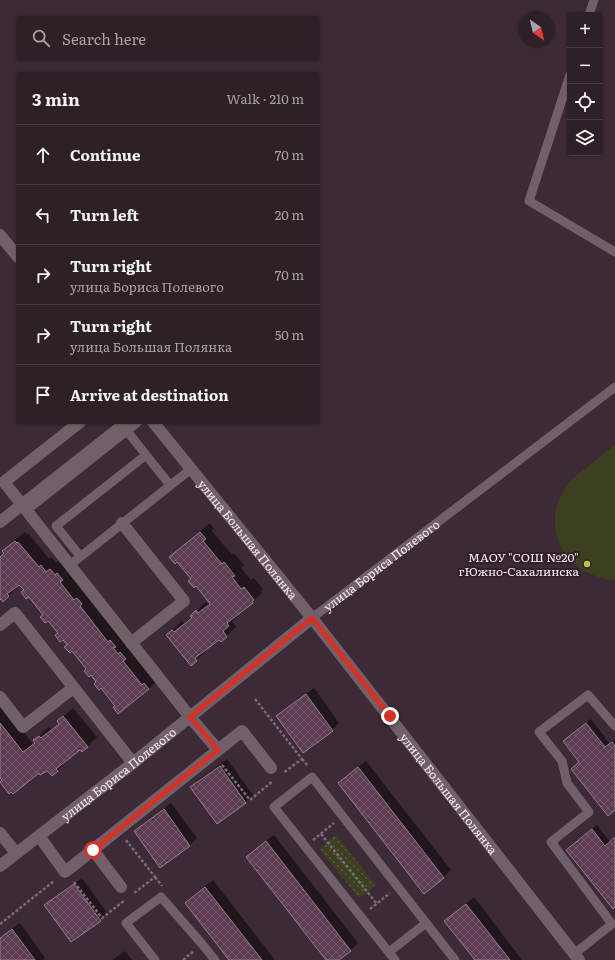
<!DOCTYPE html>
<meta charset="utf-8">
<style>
:root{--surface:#2d2028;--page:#352830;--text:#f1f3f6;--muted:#a7a3a8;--line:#483e45}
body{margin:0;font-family:Literata,serif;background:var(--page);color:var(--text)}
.controls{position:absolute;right:12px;top:12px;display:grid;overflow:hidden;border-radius:4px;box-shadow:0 1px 3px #0004}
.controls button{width:36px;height:36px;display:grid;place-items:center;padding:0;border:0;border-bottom:1px solid var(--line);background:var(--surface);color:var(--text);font:20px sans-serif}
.compass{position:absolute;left:519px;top:12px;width:36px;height:36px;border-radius:50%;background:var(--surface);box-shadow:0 1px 3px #0004;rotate:146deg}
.stop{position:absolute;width:12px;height:12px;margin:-9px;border:3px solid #d93025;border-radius:50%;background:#fff}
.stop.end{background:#d93025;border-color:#fff;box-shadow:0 1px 4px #0008}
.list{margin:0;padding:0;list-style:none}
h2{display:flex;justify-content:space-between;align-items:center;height:52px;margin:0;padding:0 16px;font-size:17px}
h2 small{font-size:13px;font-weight:400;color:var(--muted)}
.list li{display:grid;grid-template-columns:26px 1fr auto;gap:12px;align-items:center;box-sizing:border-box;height:60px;padding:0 16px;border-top:1px solid var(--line)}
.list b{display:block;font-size:15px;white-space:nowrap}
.list p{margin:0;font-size:13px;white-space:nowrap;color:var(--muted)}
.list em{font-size:13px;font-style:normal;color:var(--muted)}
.icon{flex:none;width:22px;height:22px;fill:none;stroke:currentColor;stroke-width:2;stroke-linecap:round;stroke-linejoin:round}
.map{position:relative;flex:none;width:615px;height:960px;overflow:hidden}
.search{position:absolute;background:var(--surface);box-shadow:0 1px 3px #0004;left:16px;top:16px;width:304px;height:44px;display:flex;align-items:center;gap:10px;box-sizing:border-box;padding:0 14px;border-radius:4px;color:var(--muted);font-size:15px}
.panel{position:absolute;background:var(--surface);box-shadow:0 1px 3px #0004;left:16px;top:72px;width:304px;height:352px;border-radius:4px}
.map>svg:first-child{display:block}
.park{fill:url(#park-dots)}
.pitch{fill:#3d3f21}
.shadow{fill:#0007}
.building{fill:url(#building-cross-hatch);stroke:#947f8c}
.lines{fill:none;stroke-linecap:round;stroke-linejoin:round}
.path{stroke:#7c6c77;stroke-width:2.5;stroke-dasharray:3 2;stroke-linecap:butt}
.lane{stroke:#71606a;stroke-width:9}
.street{stroke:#71606a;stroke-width:12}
.route{stroke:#d93025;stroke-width:5}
.poi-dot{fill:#b9c046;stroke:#32202b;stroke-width:1.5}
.labels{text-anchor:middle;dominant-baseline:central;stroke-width:4;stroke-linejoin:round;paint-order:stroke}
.street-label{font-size:12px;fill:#faedf5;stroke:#32202b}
.poi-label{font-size:12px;fill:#faedf5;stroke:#32202b;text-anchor:end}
</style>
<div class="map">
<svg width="615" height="960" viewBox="0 0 615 960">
<defs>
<pattern id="park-dots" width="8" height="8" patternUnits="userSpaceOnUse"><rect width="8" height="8" fill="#3d3f21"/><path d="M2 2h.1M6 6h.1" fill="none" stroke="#5a5b42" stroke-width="1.8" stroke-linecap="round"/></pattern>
<pattern id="building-cross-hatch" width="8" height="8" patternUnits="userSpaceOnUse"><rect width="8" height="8" fill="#5d3c51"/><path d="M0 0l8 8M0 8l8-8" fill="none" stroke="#75586b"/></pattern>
</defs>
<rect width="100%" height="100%" fill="#3c2a36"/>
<path class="park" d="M336,835L376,885L359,898L319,849Z"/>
<path class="pitch" d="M615,445V580C583,578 555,555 555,522C555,518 555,513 556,509C558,501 562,494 566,487C571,479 579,473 586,468C596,460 605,452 615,445Z"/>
<path class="shadow" d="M210,523L214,529L212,531L232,555L234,553L244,565L241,568L251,580L254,578L263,589L261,591L262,593L252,602L237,614L238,616L232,621L236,627L221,641L219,638L205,650L206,651L191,665L167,635L182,621L184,623L192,617L191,616L206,602L208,604L210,602L177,560L171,557L180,548Z
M25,532L27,535L28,533L49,559L51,557L56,563L60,560L158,679L149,689L118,713L116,705L19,583L17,585L18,586L9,596L0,598V556L5,552L4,551L13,541Z
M314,688L339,723L332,730L277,716L285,709Z
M0,702L33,744L35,742L34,741L44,731L49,727L51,729L59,723L58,721L73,708L97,737L87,747L80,749L66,760L67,761L57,771L47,769L3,780L0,776Z
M591,719L610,744L615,740V809L580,762L569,737Z
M227,759L253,795L246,802L217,823L191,787L198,780Z
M366,761L451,870L444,877L424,892L346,776Z
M171,803L197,838L190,845L135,831L142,824Z
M597,825L610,842L615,838V906L567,850Z
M274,835L358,943L351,950L338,960H327L247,857L254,850Z
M82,878L107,913L100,920L46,905L53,898Z
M213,880L275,960H230L186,903L193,896Z
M474,897L522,960H476L446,921L453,914Z
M20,923L45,958L43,960H0V937Z
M125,951L132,960H112Z"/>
<path class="building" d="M200,532L206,539L203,541L222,564L224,562L235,576L232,577L241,589L244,587L254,600L252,601L253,603L227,623L229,626L223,631L227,637L221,642L219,640L195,658L197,661L191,666L166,635L172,630L174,632L192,618L190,616L196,610L198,613L210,604L196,586L194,588L188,581L191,579L177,562L175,564L169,557Z
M15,541L17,543L18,542L39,567L41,565L46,572L50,569L55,575L57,573L63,580L60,582L74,600L77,598L82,604L80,606L108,642L110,640L116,647L113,648L118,654L120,652L126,659L123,661L142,685L144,683L149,689L118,714L113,707L115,706L101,688L99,690L94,684L96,682L91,675L89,677L84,671L86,669L72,651L70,653L64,647L67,645L63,640L60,642L55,635L58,633L48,621L45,623L40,617L43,615L29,597L26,599L21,592L24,590L19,585L7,594L9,596L3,602L1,599L0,600V557L4,553L2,551Z
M306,694L333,731L303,753L276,716Z
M63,716L88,747L82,752L80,750L56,769L58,771L52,776L47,771L40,775L39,773L13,794L11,792L9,794L0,782L2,780L0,778V723L23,752L35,743L33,740L39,736L41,738L59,724L57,721Z
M586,723L605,747L612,742L615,746V810L608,816L571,769L579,762L563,741Z
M220,766L246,803L217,824L190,787Z
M358,767L444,878L424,894L338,783Z
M164,809L190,846L160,868L134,831Z
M592,829L605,846L615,837V907L613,909L566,850Z
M266,841L351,951L339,960H326L246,857Z
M74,884L101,921L71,942L44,905Z
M205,887L262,960H229L185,903Z
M466,904L510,960H475L444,921Z
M12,929L35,960H0V938Z"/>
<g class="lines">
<path class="path" d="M255,699L302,759L283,773
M302,759L308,766
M222,765L250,800L273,781
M321,834L377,904
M126,840L155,877L134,893
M313,840L334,823
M155,877L162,886
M74,882L102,918L125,900
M370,909L390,893
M0,924L54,881
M183,960L194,951"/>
<g class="lane">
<path d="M589,15L594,0"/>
<path d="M570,75L529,201L615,252"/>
<path d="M127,431L146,455"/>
<path d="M27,510L138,422"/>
<path d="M80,556L56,526L146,455L170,485"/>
<path d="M70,565L191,469"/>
<path id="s1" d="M312,618L615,387"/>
<path d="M389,952L426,923"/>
<path d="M574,954L612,924L551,842L589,812L567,783L562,761L539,732L588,695L615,726"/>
<path d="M155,960L126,923L161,897L202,944L215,960"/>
<path d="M395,960L274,807L312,777L455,960"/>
</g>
<g class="street">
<path d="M0,235L18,257"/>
<path d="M80,422L4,482L190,717L218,750"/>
<path id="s2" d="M153,422L312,618L579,960"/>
<path d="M0,522L127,422"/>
<path d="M122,523L184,601L131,643"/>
<path d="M0,625L15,613L133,763"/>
<path d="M0,697L23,727L73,688"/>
<path d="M0,833L16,853"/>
<path d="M39,836L65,872L242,731L271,768"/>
<path d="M93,850L121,887"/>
<path id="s3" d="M0,866L133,763L312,618"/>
</g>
</g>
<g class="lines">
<path class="route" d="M93,850L218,750L190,717L312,618L390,716"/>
</g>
<circle class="poi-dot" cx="587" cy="564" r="4"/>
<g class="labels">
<g class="street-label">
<text stroke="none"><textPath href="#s2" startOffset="151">улица Большая Полянка</textPath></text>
<text stroke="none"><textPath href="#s1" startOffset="87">улица Бориса Полевого</textPath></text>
<text stroke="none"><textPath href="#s3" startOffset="150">улица Бориса Полевого</textPath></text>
<text stroke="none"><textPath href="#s2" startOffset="475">улица Большая Полянка</textPath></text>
</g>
<g class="poi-label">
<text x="579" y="557">МАОУ "СОШ №20"<tspan x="579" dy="14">гЮжно-Сахалинска</tspan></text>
</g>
</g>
</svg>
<div class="controls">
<button>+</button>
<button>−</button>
<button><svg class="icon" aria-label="locate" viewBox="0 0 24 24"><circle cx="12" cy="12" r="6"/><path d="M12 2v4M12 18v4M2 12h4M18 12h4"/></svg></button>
<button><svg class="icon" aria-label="layers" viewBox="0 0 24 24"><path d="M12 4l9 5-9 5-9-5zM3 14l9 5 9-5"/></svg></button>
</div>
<svg class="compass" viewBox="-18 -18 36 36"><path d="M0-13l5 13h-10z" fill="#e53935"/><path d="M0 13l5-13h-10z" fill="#a7a3a8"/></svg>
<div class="stop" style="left:93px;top:850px"></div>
<div class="stop end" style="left:390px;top:716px"></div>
<div class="search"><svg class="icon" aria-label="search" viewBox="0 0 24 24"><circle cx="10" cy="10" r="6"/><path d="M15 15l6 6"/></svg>Search here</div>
<section class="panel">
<h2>3 min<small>Walk · 210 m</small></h2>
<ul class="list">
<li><svg class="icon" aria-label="ahead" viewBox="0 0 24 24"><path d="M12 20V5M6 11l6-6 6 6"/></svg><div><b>Continue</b></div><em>70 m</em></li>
<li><svg class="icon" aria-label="left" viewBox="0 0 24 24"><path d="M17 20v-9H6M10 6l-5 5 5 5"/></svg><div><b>Turn left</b></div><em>20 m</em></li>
<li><svg class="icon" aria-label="right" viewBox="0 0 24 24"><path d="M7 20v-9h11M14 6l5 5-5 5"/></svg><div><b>Turn right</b><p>улица Бориса Полевого</p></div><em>70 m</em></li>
<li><svg class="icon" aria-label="right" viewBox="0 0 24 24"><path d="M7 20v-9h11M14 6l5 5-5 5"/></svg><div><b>Turn right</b><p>улица Большая Полянка</p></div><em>50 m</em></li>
<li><svg class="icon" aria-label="arrive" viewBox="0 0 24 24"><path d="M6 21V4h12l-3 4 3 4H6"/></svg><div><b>Arrive at destination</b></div></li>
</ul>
</section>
</div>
